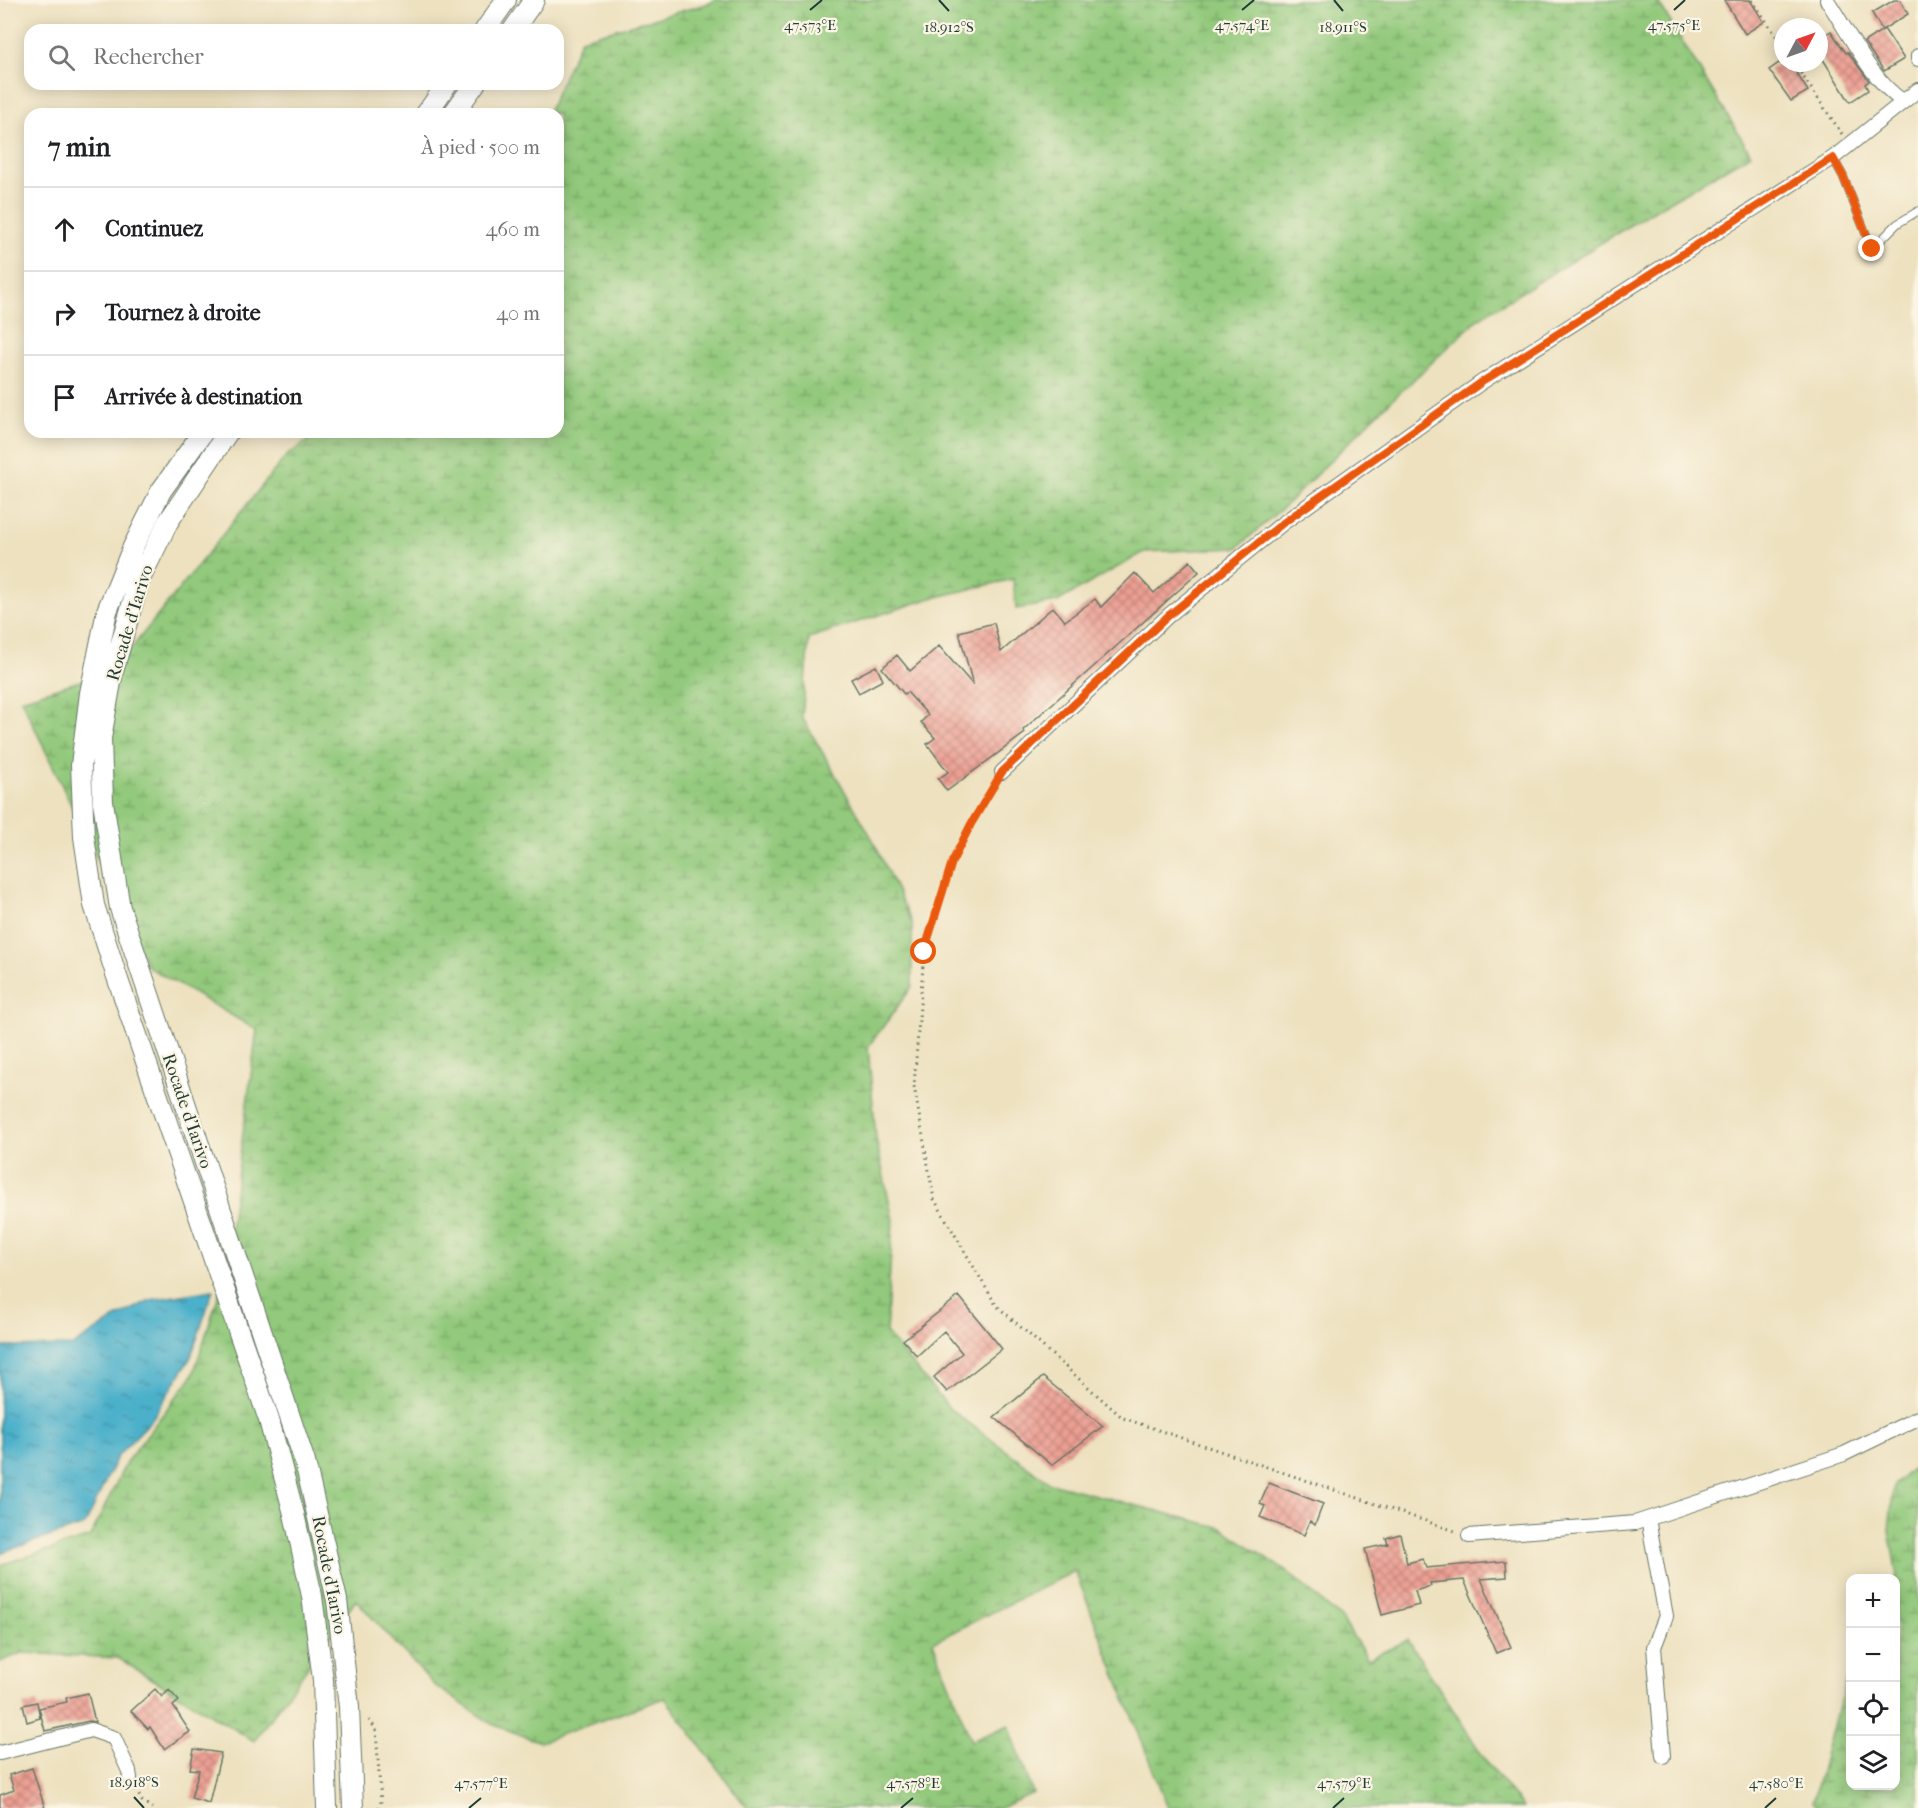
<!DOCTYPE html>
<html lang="fr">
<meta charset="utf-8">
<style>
:root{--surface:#fff;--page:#f6f6f6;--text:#202124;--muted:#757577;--line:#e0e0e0}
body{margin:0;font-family:"IM FELL French Canon",serif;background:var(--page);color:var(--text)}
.controls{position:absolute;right:18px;bottom:18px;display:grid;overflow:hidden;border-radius:12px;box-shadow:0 3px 15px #0003}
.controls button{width:54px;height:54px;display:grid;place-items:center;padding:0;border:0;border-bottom:2px solid var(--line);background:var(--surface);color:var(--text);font:30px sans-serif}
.compass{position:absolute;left:1774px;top:18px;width:54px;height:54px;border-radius:50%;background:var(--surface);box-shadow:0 3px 15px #0003;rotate:49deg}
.stop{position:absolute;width:18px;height:18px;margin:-14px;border:4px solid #ea580c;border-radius:50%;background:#fff}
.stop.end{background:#ea580c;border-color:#fff;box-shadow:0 2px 6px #0008}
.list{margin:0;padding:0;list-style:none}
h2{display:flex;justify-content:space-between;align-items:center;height:78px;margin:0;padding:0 24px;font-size:26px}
h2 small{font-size:20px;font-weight:400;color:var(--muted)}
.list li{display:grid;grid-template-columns:39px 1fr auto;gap:18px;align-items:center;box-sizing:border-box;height:84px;padding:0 24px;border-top:2px solid var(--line)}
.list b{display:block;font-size:22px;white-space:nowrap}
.list em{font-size:20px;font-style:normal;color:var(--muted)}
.icon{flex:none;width:33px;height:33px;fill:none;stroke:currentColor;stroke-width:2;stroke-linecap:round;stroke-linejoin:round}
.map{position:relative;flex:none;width:1918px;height:1808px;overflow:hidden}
.search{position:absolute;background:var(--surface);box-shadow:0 3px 15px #0003;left:24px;top:24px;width:540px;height:66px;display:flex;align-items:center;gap:15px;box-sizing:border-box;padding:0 21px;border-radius:18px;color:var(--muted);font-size:22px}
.panel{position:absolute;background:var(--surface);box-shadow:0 3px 15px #0003;left:24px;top:108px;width:540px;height:330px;border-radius:18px}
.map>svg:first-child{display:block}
.wetland{fill:url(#wetland-marsh);stroke:#588358;stroke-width:1.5}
.water{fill:url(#water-ripples);stroke:#35767f;stroke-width:1.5}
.building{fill:url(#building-cross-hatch)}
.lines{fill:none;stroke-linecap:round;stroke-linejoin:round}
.service-casing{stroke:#677665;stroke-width:9}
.minor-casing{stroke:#677665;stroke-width:16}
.secondary-casing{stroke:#677665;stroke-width:22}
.path{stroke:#677665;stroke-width:3;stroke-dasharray:1.5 4.5;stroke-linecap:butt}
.service{stroke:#fff;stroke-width:7}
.minor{stroke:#fff;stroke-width:14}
.secondary{stroke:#fff;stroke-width:20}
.route{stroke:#ea580c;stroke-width:8}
.ticks{fill:none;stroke:#1f3d34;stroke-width:2}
.labels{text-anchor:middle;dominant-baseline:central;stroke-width:4.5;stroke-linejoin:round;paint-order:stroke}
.street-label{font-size:18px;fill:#1f3d34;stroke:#fcf5e5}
.ticks-label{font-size:15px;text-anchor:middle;fill:#1f3d34;stroke:#fcf5e5;stroke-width:4.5;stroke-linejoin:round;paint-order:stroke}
</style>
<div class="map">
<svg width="1918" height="1808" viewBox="0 0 1918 1808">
<defs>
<pattern id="wetland-marsh" width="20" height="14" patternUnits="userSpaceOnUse" patternTransform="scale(1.5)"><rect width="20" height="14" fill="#92c97b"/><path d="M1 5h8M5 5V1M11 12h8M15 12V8" fill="none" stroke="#77a466"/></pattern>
<pattern id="water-ripples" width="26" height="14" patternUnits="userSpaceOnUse" patternTransform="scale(1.5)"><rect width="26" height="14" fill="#4bb0ca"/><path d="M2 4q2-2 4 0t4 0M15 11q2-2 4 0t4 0" fill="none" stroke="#3e90a5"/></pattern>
<pattern id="building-cross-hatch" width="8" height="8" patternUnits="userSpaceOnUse" patternTransform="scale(1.5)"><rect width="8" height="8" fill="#ed9f93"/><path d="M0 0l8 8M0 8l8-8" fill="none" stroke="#bf8379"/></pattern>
</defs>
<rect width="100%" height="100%" fill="#fcf5e5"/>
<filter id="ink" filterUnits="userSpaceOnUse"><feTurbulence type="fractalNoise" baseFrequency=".0167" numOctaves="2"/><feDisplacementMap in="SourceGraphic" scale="12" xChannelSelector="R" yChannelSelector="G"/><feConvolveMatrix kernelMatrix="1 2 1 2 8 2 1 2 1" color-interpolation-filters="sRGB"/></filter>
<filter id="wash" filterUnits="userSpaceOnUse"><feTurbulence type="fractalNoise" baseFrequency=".008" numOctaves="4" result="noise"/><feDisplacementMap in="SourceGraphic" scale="24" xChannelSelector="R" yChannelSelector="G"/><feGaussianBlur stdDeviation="1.35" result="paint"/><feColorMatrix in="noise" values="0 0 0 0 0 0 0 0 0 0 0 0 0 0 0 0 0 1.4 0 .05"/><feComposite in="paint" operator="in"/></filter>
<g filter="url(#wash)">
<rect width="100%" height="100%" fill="#ede1bf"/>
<path class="wetland" d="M713,0H1657L1751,154L1653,211L1478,319L1375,416L1289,502L1237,548L1144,552L1057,602L1016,609L1013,579L928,599L809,638L802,717L873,840L912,923V987L868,1047L876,1139L893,1220L886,1333L950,1409L1050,1483L1222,1528L1290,1574L1341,1618L1368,1659L1408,1640L1488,1764L1523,1808H1168L1075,1571L933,1642L971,1741L1009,1725L1033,1793L1000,1808H747L665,1698L540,1742L492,1724L434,1685L356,1600L254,1741L118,1658L22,1653L0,1662V1565L90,1537L127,1461L193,1375L223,1281L257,1030L148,967L21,699L113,671L286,456L320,432H558V114H547L581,39L710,3Z
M1918,1464V1808H1819L1813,1802L1838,1707L1850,1672V1786H1896L1895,1578L1897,1576L1889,1530L1894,1485Z"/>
<path class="water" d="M213,1290L191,1357L152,1419L117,1457L85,1525L0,1553V1347L73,1346L114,1319L150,1300Z"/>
<g id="blocks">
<path class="building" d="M1724,0H1750L1764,22L1745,34Z
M1894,0H1900L1908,14L1882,30L1872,13Z
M1884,29L1904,59L1884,71L1864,42Z
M1831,31L1846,53L1848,52L1869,81L1865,84L1868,90L1850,102L1819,53V39Z
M1779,63H1790L1808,91L1791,101L1769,70Z
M1190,561L1199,572L1023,730L1025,733L947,791L938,779L948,772L927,744L935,738L921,722L928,715L907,692L904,694L882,668L897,655L910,671L939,646L973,685L959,632L994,623L1001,652L1053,607L1065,621L1095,599L1101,607L1135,573L1154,593Z
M876,666L883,680L859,693L851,679Z
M959,1296L1002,1349L947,1392L934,1377L962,1353L944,1331L917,1356L903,1340Z
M1043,1377L1103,1426L1052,1465L994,1417Z
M1269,1483L1323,1504L1315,1525L1310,1521L1304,1535L1260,1517L1265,1506L1260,1504Z
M1400,1534L1407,1563L1423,1559L1426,1568L1506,1561L1507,1577L1481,1579L1511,1647L1496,1653L1464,1580L1430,1583L1431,1586L1415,1591L1419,1605L1382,1615L1365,1549L1388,1544L1386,1538Z
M155,1689L162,1697L169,1690L179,1701L173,1706L190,1732L164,1749L150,1727L148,1729L131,1711Z
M88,1693L95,1722L89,1721L45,1731L39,1708L67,1702L66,1698Z
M37,1702L40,1718L27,1722L23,1705Z
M194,1749L221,1753L209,1803L191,1798L199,1770L190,1769Z
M32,1768L45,1808H0V1795L14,1790L9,1775Z"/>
</g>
</g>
<g filter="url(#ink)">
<use href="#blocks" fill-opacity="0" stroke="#677665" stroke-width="1.5"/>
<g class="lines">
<g class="service-casing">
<path id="service" d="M1833,158L1843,176L1872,249L1897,224L1918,211"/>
</g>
<g class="minor-casing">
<path id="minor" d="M1827,0C1847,30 1873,83 1903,101
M1918,56V59
M1002,772L1169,615L1283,523L1482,382L1833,158L1918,90
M1648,1519L1666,1616L1654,1647L1663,1756
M1469,1536L1635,1523L1844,1454L1918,1418
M0,1753L91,1730L114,1738L129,1771L130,1778"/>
</g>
<g class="secondary-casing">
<path id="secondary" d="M485,30L506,0
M513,30L534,0
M426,114L447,84
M453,114L475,84
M203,432L161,491L133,547L107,611L90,693L81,765L84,837L94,905L116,974L269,1420L294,1514L312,1596L323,1680L327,1808
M228,432L168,522L139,581L113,671L101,738L103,802L120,908L305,1462L337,1600L349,1707L353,1808"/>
</g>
<path class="path" d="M1752,0L1783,46
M1794,63L1842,134
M995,784L952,862L924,952L914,1086L934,1199L996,1305L1123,1418L1455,1531
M369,1720L376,1729L381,1803L378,1808
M136,1790L142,1801L152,1808"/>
<use href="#service" class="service"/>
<use href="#minor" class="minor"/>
<use href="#secondary" class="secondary"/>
</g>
</g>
<g class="lines" filter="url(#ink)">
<path class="route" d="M924,952L952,862L971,824L1002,772L1169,615L1283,523L1482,382L1833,158L1843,176L1872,249"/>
</g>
<path class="ticks" d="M939,0L949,11M1334,0L1343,11M810,10L822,0M1242,10L1254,0M1674,10L1685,0M134,1797L144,1808M469,1808L481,1798M901,1808L913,1798M1333,1808L1344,1798M1765,1808L1776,1798"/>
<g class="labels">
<g class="street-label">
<text transform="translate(130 623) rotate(-73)">Rocade d'Iarivo</text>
<text transform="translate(187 1111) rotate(71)">Rocade d'Iarivo</text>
<text transform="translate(329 1575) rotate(79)">Rocade d'Iarivo</text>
</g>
</g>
<g class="ticks-label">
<text x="810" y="30">47.573°E</text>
<text x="1242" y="30">47.574°E</text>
<text x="1674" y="30">47.575°E</text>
<text x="949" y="32">18.912°S</text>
<text x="1343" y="32">18.911°S</text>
<text x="134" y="1787">18.918°S</text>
<text x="481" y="1788">47.577°E</text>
<text x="913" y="1788">47.578°E</text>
<text x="1344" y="1788">47.579°E</text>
<text x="1776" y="1788">47.580°E</text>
</g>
</svg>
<div class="controls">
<button>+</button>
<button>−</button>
<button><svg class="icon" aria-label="locate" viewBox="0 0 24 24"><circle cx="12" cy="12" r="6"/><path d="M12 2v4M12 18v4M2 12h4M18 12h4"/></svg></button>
<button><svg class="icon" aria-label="layers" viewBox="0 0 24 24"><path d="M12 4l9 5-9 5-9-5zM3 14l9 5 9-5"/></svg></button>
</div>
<svg class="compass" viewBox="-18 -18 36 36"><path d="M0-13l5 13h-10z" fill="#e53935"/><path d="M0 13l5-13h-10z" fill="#757577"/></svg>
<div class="stop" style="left:924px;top:952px"></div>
<div class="stop end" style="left:1872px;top:249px"></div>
<div class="search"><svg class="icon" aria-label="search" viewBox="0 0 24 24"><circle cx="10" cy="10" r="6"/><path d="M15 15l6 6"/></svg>Rechercher</div>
<section class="panel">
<h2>7 min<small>À pied · 500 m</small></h2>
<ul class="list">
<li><svg class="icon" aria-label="ahead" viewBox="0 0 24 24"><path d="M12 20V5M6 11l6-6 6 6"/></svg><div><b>Continuez</b></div><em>460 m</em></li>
<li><svg class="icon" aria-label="right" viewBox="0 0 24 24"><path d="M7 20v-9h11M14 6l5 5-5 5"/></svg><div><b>Tournez à droite</b></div><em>40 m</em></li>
<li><svg class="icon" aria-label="arrive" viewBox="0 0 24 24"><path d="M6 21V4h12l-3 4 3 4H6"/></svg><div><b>Arrivée à destination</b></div></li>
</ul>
</section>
</div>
